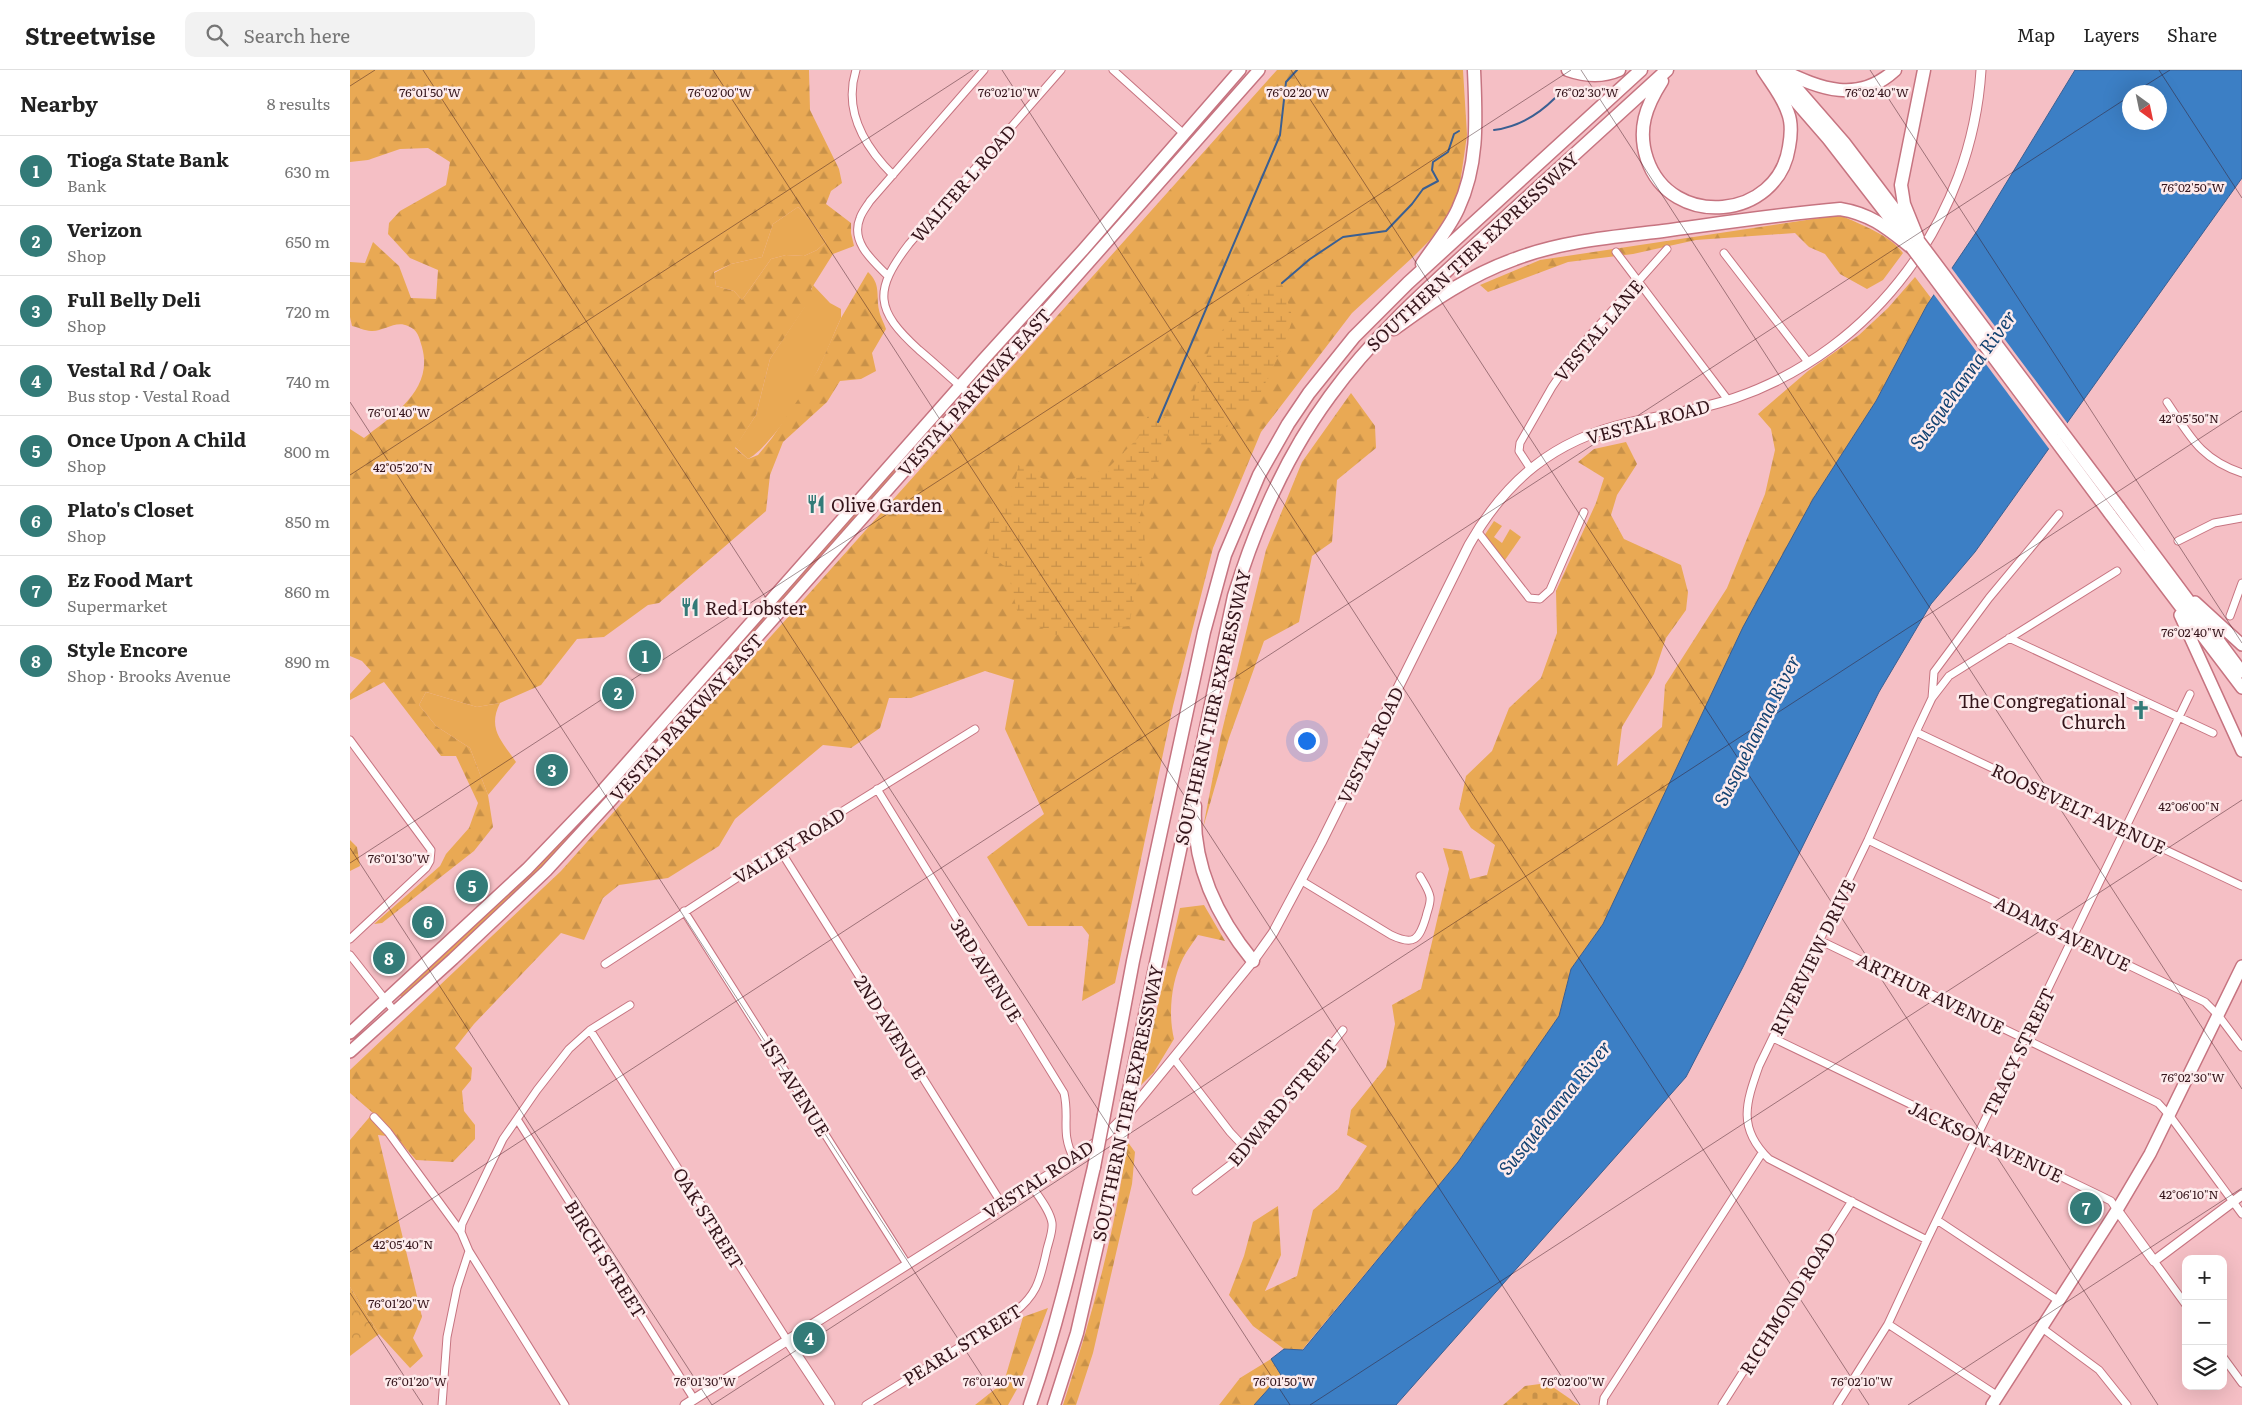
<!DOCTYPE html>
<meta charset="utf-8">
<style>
:root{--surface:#fff;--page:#f2f2f2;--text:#222;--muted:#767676;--line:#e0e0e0;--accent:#337b78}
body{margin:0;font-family:Literata,serif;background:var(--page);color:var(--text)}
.controls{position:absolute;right:15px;bottom:15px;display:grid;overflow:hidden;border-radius:10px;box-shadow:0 5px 20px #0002}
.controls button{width:45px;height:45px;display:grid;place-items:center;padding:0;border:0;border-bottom:1px solid var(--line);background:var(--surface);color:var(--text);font:25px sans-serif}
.compass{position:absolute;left:1772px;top:15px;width:45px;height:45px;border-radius:50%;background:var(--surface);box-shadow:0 5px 20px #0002;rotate:147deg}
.you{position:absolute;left:956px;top:670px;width:18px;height:18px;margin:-12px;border:4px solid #fff;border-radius:50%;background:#1a73e8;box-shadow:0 0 0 8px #1a73e833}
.badge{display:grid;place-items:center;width:32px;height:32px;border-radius:50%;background:var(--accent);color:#fff;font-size:16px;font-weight:700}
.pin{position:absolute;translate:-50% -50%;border:2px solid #fff;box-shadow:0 1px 5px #0006}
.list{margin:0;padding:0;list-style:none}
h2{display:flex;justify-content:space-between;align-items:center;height:65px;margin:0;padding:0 20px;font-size:21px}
h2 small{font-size:16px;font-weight:400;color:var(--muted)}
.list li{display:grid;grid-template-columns:32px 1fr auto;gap:15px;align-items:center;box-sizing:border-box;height:70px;padding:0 20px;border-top:1px solid var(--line)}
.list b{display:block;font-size:19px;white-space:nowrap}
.list p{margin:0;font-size:16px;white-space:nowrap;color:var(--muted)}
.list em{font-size:16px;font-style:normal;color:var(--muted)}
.icon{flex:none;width:28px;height:28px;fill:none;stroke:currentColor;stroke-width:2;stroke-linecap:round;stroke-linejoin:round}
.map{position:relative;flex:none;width:1892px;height:1335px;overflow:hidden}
header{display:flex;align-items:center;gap:30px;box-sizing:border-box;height:70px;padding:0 25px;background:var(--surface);border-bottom:1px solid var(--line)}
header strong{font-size:24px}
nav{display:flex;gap:28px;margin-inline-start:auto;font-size:18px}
.search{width:350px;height:45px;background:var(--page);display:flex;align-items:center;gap:12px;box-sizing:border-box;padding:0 18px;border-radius:10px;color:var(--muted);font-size:19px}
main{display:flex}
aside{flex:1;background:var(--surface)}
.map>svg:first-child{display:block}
.grass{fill:#e9a954}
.forest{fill:url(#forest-firs);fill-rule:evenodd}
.wetland{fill:url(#wetland-marsh)}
.cemetery{fill:url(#cemetery-stones)}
.park{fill:url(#park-crowns)}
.water{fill:#3c7fc5;stroke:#3a5f92;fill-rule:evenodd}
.pier{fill:#f5bfc5}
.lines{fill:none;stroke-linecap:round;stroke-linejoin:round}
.stream{stroke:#3a5f92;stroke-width:2}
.minor-casing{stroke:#c67480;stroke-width:9}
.tertiary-casing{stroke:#c67480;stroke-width:11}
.primary-casing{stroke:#c67480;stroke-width:14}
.motorway-casing{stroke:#c67480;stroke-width:15}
.minor{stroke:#fff;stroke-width:7}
.tertiary{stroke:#fff;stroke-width:9}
.primary{stroke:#fff;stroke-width:11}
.motorway{stroke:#fff;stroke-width:12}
.primary-bridge-casing{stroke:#c67480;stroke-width:14;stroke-linecap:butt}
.motorway-bridge-casing{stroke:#c67480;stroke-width:15;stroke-linecap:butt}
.primary-bridge{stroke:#fff;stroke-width:11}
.motorway-bridge{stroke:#fff;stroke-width:12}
.ticks{fill:none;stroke:#35151b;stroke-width:1;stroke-opacity:0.45}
.labels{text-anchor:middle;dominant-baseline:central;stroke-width:5;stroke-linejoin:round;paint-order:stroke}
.street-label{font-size:18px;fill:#35151b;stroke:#fdebec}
.poi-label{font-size:18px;fill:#35151b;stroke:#fdebec;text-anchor:start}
.water-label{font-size:19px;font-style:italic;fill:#134271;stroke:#fdebec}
.ticks-label{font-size:12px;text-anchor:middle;fill:#35151b;stroke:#fdebec;stroke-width:5;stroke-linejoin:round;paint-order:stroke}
</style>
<header>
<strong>Streetwise</strong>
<div class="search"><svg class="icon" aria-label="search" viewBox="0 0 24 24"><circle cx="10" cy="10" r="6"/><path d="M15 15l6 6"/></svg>Search here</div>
<nav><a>Map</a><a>Layers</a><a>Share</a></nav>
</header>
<main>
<aside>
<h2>Nearby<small>8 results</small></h2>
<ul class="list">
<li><span class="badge">1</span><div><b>Tioga State Bank</b><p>Bank</p></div><em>630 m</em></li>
<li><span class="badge">2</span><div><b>Verizon</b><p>Shop</p></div><em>650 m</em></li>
<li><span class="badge">3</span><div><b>Full Belly Deli</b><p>Shop</p></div><em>720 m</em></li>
<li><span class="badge">4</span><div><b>Vestal Rd / Oak</b><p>Bus stop · Vestal Road</p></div><em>740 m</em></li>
<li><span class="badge">5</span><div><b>Once Upon A Child</b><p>Shop</p></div><em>800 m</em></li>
<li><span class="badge">6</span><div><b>Plato's Closet</b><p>Shop</p></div><em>850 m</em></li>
<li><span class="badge">7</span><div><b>Ez Food Mart</b><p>Supermarket</p></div><em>860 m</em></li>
<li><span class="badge">8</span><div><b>Style Encore</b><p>Shop · Brooks Avenue</p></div><em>890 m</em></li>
</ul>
</aside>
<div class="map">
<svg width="1892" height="1335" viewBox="0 0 1892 1335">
<defs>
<pattern id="forest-firs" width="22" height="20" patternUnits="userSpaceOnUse" patternTransform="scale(1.25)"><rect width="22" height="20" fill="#e9a954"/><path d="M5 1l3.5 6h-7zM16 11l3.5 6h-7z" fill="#c89149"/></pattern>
<pattern id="wetland-marsh" width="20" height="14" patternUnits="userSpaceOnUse" patternTransform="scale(1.25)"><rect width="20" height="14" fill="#e9a954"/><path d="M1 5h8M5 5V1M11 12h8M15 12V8" fill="none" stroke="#c89149"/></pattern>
<pattern id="cemetery-stones" width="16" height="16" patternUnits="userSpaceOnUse" patternTransform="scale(1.25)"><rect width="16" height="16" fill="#e9a954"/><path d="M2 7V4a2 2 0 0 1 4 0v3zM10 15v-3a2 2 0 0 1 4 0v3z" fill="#c89149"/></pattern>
<pattern id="park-crowns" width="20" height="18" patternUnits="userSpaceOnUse" patternTransform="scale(1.25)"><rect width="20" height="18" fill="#e9a954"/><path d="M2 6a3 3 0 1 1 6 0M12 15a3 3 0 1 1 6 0" fill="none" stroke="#c89149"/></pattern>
</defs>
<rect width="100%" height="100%" fill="#f5bfc5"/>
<path class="grass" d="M448,137L462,152L476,172L467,180L454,186L436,185L421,189L392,230L384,221L366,216L364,203L381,194L412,187L423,154Z
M743,175L730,197L620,320L617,318Z
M463,215L480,233L491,239V248C483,265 477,282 469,298C458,320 418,379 398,389L385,377L406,345L420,289L455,236Z
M603,330L605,331L603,334L520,432L251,737L173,817L58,924L52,927L49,925L174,810L226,757L501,449Z
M1144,451L1152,456L1144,467L1152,473L1160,459L1171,467L1155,490L1134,466Z
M76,622L127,637L150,633C137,659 152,671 166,692L138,725L120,678L86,656L69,635Z"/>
<path class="forest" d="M0,0H459L460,40L489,99L492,113L481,121L476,134L501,153V163L504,176L483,184L461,219L469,236L455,237L420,289L406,345L385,378L398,389L408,385L422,368L468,300L491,248L518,202C531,214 526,225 529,240C530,246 534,253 536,259L522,283L526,301L511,309L490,311L477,332L433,372L420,405L416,441L309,533L298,535L254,567L227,569L191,615L150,633L127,637L76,622L69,635L86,656L120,678L138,725L143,757L124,781L32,853L24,854L90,796L96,784L119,758L128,733L106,686H91L34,612L0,630V624L21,601L12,591L0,586V359L14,368C43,345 84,320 72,277C69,267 68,260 58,256C45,250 33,262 21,261C15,261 8,257 2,256L0,247V192L15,193L23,172L49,196L61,228L86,229L88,200L60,188L38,164L39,153L50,141L96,115L100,92L78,78L50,79L18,90L0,92ZM448,137L462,152L476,172L467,180L454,186L436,185L421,189L392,230L384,221L366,216L364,202L381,194L412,187L423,154Z
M927,0H1113L1117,65L1110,114L1102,140L1081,169L1063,187L1002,243L911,362L863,478L823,636L765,913L732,931L739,865L732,856H678L637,787L694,744L655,659L664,610L635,601L561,628H539L530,658L501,678L473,675L385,749L369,776L318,808L269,815L253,828L234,870L211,863L124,954L105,978L122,998L121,1010L112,1021L114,1041L125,1055V1069L103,1092L66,1090L46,1067L28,1065L72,1247L63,1268L73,1286L60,1298L29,1264L0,1217V1070L23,1043L0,1023V1000L211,801Z
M1490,145C1511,155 1539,164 1553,183L1533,210L1517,219L1490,204L1475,184L1459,177L1445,163L1346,170L1283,184L1218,192L1138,222L1130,215L1190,190Z
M1565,207L1581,228L1526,331L1463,429L1253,854L1221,899L1209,946L1108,1092L952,1280L934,1279L903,1256L879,1225L894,1186L903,1152L928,1136L931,1185L915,1221L947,1206L963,1140L988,1119L1017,1076L997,1065L1001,1040L1036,997L1045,954L1042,935L1071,919L1099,799L1093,778L1112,781L1120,809L1137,805L1145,775L1121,758L1109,739L1116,706L1142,681L1159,638L1191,608L1207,563L1206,521L1246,433L1254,408L1228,392L1244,379L1276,372L1287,394L1267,425L1261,445L1274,469L1331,495L1338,522L1336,540L1316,568L1304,604L1272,657L1267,696L1312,657L1315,615L1377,518L1415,424L1425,380L1421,359L1408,344L1458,301L1509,265L1538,238Z
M1001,323L1025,356L1026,378L987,410L982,472L962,486L949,552L914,571L879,668L853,758L871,665L916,480L952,392Z
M0,770L7,777L10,796L0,801Z
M854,835L875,871L848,865C843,873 837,880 833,888C821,912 818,944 824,969L804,1002L789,1017L830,838Z
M777,1071L785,1082L782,1114L743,1283L726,1335H713C741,1249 766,1161 777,1071Z
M698,1238L667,1319L658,1335H625L654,1312L673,1247Z
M921,1289L931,1305L904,1335H869L890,1308Z"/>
<path class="wetland" d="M932,213L943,249L933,276L911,322L887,341L864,378L838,376L841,332L860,277L901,221Z
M799,343L823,350L788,451L797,458L779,556L705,565L668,545L657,498L637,483L640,452L664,424L668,395L695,410L712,412L757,399L788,368Z"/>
<path class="cemetery" d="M1197,1313L1229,1335H1153L1175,1316Z"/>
<path class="park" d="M0,1217L29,1264L0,1286Z"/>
<path class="water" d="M1725,0H1892V108L1625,482L1581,534L1529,622L1393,897L1336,1007L1046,1335H904L931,1305L921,1289L934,1279L953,1280L1108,1092L1209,946L1221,899L1253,854L1393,557L1463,429L1526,331L1577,235L1627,161ZM1780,22H1810V52H1780Z"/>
<path class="pier" d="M1600,196L1718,354L1700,380L1582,222Z"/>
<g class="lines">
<path class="stream" d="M1144,60C1168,57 1188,45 1205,28
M932,213L960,189L993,167L1036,161L1062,134L1073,119L1088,111L1082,100L1083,92L1098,82L1104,64L1109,61
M808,352L930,65L936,12L947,0"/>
<g class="minor-casing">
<path id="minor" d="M506,0C493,41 515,77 543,105
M763,0L834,64
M1266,182L1378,330
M1374,183L1458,292
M538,206C523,191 500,172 510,148C512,142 517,136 520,131L634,0
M621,326C604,311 587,295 569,280C525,240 523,221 559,174L711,0
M1817,332C1840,366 1850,389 1892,403
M1180,398L1169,381L1170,373L1202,317L1228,279L1317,179
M1127,461L1179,528L1190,529L1200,520L1234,442
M1828,471L1864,453L1892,448
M1880,546L1892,513
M1659,568L1863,663
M1582,628L1584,602L1639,528L1709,444
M1566,662L1892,816
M0,670L81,780L80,791L76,798L0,869
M527,719L714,1023C720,1049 710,1062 724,1089
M1518,770L1855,932L1868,945L1892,977
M430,780L652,1134
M952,811L1041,865C1064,876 1069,870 1076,847C1077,841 1081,834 1080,827C1079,820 1074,813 1070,806
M334,841L557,1194
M1471,871L1808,1033L1820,1046L1892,1144
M0,885L45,942
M255,894L430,780L625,659
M240,960L437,1270
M1423,968L1749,1125L1761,1131L1767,1140
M824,989L880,1062L896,1079
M24,1047L38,1062L111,1162
M167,1049L344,1329
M846,1121L889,1088L993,960
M1587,1150L1709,1231
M1577,1170L1419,1089C1387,1058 1396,1033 1409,996L1518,770L1566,662L1582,628L1599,606L1767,501
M1804,1191L1836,1235
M1538,1254L1648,1326
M1692,1258L1749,1300L1777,1335
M1873,1287L1892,1313
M92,1335L97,1267L107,1218L119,1181
M215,1335L119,1181L111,1162L112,1154L153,1069L187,1020L219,979L240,960L280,935
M516,1335L658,1247C687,1227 690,1211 697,1179C699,1171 703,1161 702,1153C700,1140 688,1126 681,1115
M1253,1335L1254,1328L1267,1308L1412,1083
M1372,1335L1502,1131
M1487,1335L1538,1254L1577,1170L1840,624"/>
</g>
<g class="tertiary-casing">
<path id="tertiary" d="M1767,1140L1804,1191L1892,1125
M437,1270L480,1335
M335,1335L724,1089L758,1063L781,1040L903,891L923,863L971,773L1119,475C1156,410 1204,370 1278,353C1314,345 1350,340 1385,328C1525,280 1622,147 1631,0"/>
</g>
<g class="primary-casing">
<path id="primary" d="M1419,1L1478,69L1557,171
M1432,1L1494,72L1563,163
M1769,437L1892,602
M1760,444L1892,618
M1845,532L1892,575
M1830,545L1892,681
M0,963L177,799L253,720L633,290L733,180L890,0
M0,982L103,889L196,801L310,677L909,0
M1642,1335L1767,1140L1800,1084L1892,896"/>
</g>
<g class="motorway-casing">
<path id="motorway" d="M1218,0C1235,6 1253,7 1269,0
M1431,0C1471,19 1508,34 1545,0
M1312,11C1296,36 1287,59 1297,89C1321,160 1428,150 1439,77C1441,66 1442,53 1438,43C1433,27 1422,14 1413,0
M1569,171L1554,134L1551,115L1574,0
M1072,194C1084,176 1099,159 1108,139C1129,94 1126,49 1124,0
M1044,259C1082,231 1120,205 1165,189C1212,171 1263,167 1313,161C1372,153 1431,144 1490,139C1521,144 1537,158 1561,177
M845,736C842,794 867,847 903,891
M779,1020L884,526C906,454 935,387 980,326C1024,265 1080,216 1135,166C1196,111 1256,55 1317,0
M754,1045L783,891L854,562L875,485L909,405L938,354L959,323L1004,267L1058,213L1291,0
M680,1335C707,1257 725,1178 744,1097
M704,1335L727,1263L769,1080"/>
</g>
<use href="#minor" class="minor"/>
<use href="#tertiary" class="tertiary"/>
<use href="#primary" class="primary"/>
<use href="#motorway" class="motorway"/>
<g class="primary-bridge-casing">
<path id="primary-bridge" d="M1569,171L1769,437
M1561,177L1760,444"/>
</g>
<g class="motorway-bridge-casing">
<path id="motorway-bridge" d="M769,1080L779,1020
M744,1097L754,1045"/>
</g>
<use href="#primary-bridge" class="primary-bridge"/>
<use href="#motorway-bridge" class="motorway-bridge"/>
</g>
<path class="ticks" d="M73,0L940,1335M363,0L1230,1335M652,0L1519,1335M941,0L1808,1335M1231,0L1892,1019M1520,0L1892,573M1809,0L1892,128M0,16L25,0M1785,22L1820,0M0,332L651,1335M0,405L623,0M0,778L362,1335M0,793L1221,0M0,1182L1780,26M0,1223L73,1335M362,1335L1892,341M960,1335L1892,730M1558,1335L1892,1118"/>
<defs>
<g id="restaurant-bare" transform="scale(1.5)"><path d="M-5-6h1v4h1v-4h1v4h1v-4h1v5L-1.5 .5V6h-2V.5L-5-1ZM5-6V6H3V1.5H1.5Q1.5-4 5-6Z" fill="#337b78" stroke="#fdebec" stroke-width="2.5" paint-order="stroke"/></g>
<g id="church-bare" transform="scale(1.5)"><path d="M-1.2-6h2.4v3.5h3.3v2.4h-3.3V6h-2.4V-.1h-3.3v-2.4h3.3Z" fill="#337b78" stroke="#fdebec" stroke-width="2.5" paint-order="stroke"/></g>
</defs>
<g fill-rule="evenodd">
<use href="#restaurant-bare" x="466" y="434"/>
<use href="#restaurant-bare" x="340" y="537"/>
<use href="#church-bare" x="1791" y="640"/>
</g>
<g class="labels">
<g class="street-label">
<text transform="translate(613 113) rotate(-49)">WALTER L ROAD</text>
<text transform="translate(1122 181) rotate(-43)">SOUTHERN TIER EXPRESSWAY</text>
<text transform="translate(1248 260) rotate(-50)">VESTAL LANE</text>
<text transform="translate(624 322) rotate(-48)">VESTAL PARKWAY EAST</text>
<text transform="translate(1298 351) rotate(-15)">VESTAL ROAD</text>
<text transform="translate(862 637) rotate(-77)">SOUTHERN TIER EXPRESSWAY</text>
<text transform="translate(336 647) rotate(-48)">VESTAL PARKWAY EAST</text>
<text transform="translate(1020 675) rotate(-64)">VESTAL ROAD</text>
<text transform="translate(1729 738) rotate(25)">ROOSEVELT AVENUE</text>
<text transform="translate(439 775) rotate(-32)">VALLEY ROAD</text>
<text transform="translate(1713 863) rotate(26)">ADAMS AVENUE</text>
<text transform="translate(1462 887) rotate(-64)">RIVERVIEW DRIVE</text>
<text transform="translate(637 900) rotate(58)">3RD AVENUE</text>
<text transform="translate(1581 923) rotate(26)">ARTHUR AVENUE</text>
<text transform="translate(541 957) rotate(58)">2ND AVENUE</text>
<text transform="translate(1668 982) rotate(-64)">TRACY STREET</text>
<text transform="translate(446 1017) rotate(58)">1ST AVENUE</text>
<text transform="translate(932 1032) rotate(-50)">EDWARD STREET</text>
<text transform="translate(777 1033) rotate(-78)">SOUTHERN TIER EXPRESSWAY</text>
<text transform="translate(1636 1071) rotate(25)">JACKSON AVENUE</text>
<text transform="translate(688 1109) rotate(-33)">VESTAL ROAD</text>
<text transform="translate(359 1148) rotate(58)">OAK STREET</text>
<text transform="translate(256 1189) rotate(58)">BIRCH STREET</text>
<text transform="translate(1437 1233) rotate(-58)">RICHMOND ROAD</text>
<text transform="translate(612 1274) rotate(-32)">PEARL STREET</text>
</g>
<g class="poi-label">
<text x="481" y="434">Olive Garden</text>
<text x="355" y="537">Red Lobster</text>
<text x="1776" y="630" text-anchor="end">The Congregational<tspan x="1776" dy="21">Church</tspan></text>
</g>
<g class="water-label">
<text transform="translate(1612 309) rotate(-54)">Susquehanna River</text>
<text transform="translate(1406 660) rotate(-63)">Susquehanna River</text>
<text transform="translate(1204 1037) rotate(-51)">Susquehanna River</text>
</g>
</g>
<g class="ticks-label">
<text x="80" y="27">76°01'50"W</text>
<text x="370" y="27">76°02'00"W</text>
<text x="659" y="27">76°02'10"W</text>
<text x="948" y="27">76°02'20"W</text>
<text x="1237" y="27">76°02'30"W</text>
<text x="1527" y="27">76°02'40"W</text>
<text x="1843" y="122">76°02'50"W</text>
<text x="49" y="347">76°01'40"W</text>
<text x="1839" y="353">42°05'50"N</text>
<text x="53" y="402">42°05'20"N</text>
<text x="1843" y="567">76°02'40"W</text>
<text x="1839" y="741">42°06'00"N</text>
<text x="49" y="793">76°01'30"W</text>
<text x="1843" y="1012">76°02'30"W</text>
<text x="1839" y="1129">42°06'10"N</text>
<text x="53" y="1179">42°05'40"N</text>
<text x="49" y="1238">76°01'20"W</text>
<text x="66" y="1316">76°01'20"W</text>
<text x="355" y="1316">76°01'30"W</text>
<text x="644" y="1316">76°01'40"W</text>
<text x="934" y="1316">76°01'50"W</text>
<text x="1223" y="1316">76°02'00"W</text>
<text x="1512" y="1316">76°02'10"W</text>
</g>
</svg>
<div class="controls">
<button>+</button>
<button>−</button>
<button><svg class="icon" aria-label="layers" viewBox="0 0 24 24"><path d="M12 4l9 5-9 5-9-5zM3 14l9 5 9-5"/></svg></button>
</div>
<svg class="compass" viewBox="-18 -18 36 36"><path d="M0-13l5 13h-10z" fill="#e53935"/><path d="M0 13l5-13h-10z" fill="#767676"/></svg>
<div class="you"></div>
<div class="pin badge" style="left:295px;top:586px">1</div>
<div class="pin badge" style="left:268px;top:623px">2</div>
<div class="pin badge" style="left:202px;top:700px">3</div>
<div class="pin badge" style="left:459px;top:1268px">4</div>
<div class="pin badge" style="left:122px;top:816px">5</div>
<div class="pin badge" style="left:78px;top:852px">6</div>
<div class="pin badge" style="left:1736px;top:1138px">7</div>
<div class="pin badge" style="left:39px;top:888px">8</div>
</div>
</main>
